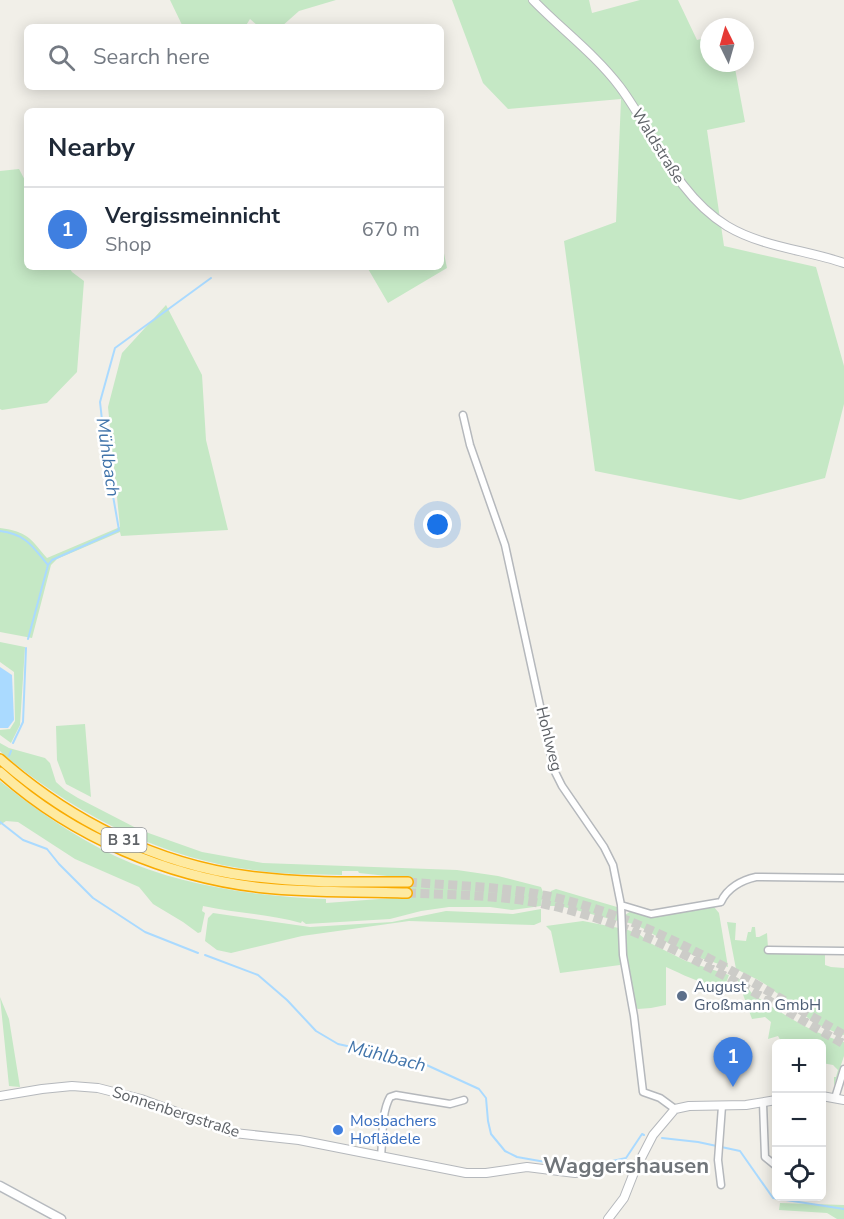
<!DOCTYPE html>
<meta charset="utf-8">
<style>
:root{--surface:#fff;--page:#f2f2f3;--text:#1f2937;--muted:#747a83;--line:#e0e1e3;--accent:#2563eb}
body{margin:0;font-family:"Nunito Sans",sans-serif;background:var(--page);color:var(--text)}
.controls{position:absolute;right:18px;bottom:18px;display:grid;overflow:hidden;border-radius:9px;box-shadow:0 3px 15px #0003}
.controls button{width:54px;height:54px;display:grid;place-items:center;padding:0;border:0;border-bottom:2px solid var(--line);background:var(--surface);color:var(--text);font:30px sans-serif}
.compass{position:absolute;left:700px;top:18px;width:54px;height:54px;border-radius:50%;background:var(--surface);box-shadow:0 3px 15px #0003;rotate:355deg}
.you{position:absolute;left:438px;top:525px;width:21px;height:21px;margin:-15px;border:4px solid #fff;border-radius:50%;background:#1a73e8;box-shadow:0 0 0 9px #1a73e833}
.badge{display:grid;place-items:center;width:39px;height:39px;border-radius:50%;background:var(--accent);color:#fff;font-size:20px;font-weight:700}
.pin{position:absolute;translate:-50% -50px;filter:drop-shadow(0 2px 3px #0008)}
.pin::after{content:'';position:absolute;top:32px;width:21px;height:18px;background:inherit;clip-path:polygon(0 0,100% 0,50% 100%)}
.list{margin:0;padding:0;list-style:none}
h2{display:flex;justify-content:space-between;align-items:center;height:78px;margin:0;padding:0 24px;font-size:26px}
h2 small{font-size:20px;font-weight:400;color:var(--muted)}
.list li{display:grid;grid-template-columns:39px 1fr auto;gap:18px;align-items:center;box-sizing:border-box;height:84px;padding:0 24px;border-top:2px solid var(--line)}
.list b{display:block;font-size:22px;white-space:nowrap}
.list p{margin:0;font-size:20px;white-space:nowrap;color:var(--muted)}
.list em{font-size:20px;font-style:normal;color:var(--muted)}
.icon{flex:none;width:33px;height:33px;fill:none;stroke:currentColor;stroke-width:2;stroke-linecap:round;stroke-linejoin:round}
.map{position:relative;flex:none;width:844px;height:1219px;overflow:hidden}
.search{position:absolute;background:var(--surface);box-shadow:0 3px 15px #0003;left:24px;top:24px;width:420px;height:66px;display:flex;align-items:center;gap:15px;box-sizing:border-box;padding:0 21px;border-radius:9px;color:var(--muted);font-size:22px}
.panel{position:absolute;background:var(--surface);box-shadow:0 3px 15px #0003;left:24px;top:108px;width:420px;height:162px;border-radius:9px}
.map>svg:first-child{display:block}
.green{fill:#c5e8c5}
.water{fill:#aadaff}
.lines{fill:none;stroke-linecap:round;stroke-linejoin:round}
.stream{stroke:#aadaff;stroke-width:2}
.trunk-tunnel{stroke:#ccccc8;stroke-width:9;stroke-dasharray:9 4.5;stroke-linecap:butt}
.minor-casing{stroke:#b5b8bc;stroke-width:9}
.tertiary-casing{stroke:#b5b8bc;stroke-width:10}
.secondary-casing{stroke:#b6babf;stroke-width:11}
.trunk-casing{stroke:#f9ab00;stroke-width:12}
.minor{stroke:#fff;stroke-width:6}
.tertiary{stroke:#fff;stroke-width:8}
.secondary{stroke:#fff;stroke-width:8}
.trunk{stroke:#feeaa1;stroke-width:9}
.service-dot{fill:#5c6f8a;stroke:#fff;stroke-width:2}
.shop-dot{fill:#3f7fe0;stroke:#fff;stroke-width:2}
.labels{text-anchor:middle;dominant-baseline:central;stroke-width:5;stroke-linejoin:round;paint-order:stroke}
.shield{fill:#fff;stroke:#8f9295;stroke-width:1.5}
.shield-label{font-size:15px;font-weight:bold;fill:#5f6368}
.street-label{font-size:16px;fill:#5f6368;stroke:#fff}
.service-label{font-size:16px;fill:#4e5e75;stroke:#fff;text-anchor:start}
.shop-label{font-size:16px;fill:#366cbe;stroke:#fff;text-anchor:start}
.water-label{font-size:18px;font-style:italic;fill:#4174aa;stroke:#fff}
.district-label{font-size:22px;font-weight:bold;fill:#70757a;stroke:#fff}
</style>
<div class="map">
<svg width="844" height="1219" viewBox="0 0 844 1219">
<rect width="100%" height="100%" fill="#f1efe8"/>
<path class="green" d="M170,0H336L299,11L281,27H259L250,19L245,27H183Z
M452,0H589L592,13L640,0H678L697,40L709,37V63H734L745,122L707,130L724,246L816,267L844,366V404L825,478L740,500L595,471L564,241L616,222L621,99L508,109L483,83Z
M19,169L27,184V267H69L72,272L84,281L77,372L47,403L2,410L0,409V171Z
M441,239L447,268L388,303L367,267H441Z
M166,305L202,375L206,440L228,530L121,536L120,532L57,559L51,565L32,638L0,632V528C28,532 30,538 47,558L120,527L108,407L122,353Z
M0,642L25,647L20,725L11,743L0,735V730L10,729L15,721L14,672L0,662Z
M85,724L91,797L66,784L57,760L56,726Z
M0,743L9,748L45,758L50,763L56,782L65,790L78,798L140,830L202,852L263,863L457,870L498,876L541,887L543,892L541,906L512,910L490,907H449L421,911L390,919L306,924L302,921L301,923C269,914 235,913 203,906L202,911L205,913L201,932L198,933L183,922L153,904L139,887L75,859L18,822L6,821L0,825V781C36,810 74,836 115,856C180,886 255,896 326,899V903L406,897L409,888L406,878L359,873L358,871H342V875C317,874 293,875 268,872C169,862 80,818 4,755L0,751Z
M556,889L617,907L618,921L560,906H549L546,903L551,891Z
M709,906L714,907L719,913L728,967C710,961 692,956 675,947C658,938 644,926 625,922V915L631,911L653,916Z
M541,909V922L534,925L409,921L302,936L231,953L217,950L205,941L208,918L213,913L310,927L392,922L446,911L513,914Z
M583,921L619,928L620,965L560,973L551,931L546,926Z
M727,922L736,923L735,940L746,941L748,932H751L752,927H755L756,937H759L767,933L768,948H765L764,950L825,952V965L831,967L844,968V1035C809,1025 796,1007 769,987C759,979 747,975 736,969Z
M625,929L639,934L650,943L686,961L729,975L726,983C705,988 685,975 666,967V1005L651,1008L638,1009L634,1006L628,970Z
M737,978C746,982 748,992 757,997C784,1015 812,1033 844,1042V1056L834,1086V1077H836L838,1070L833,1065L822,1063V1044L782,1043L778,1036L768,1039L771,1022L765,1017L752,1019Z
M0,997L9,1019L20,1087L9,1086Z
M780,1203L844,1205V1219H837L827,1213L779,1210Z"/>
<path class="water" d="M0,667L12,675L14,720L8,728H0Z"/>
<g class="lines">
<path class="stream" d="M0,531C26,534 33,547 48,565
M28,639L48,565L52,560L119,530L106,456L100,402L115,348L211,278
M13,743L23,722L26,648
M9,756L11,751
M0,822L23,840L47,849L59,864L93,898L145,932L198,953
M205,955L258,975L287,1000L316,1031L338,1044L420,1062L479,1089L486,1098L488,1121L491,1134L505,1151L517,1157L574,1167H585L626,1158L642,1134L644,1135
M662,1138L698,1142L740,1151L773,1198L844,1209"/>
<path class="trunk-tunnel" d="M408,882C454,886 503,886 548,896C653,918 752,983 844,1035
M407,893C454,895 503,895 548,905C655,928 750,991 844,1044"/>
<g class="minor-casing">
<path id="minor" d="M463,415L470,445L505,545L554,770L562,786L604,847L613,865L621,905L623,955L634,1016L643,1092L660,1098L675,1109
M621,905L651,914L721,902C727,888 742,880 756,877L844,878
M768,950L844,951
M835,1098L844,1069
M763,1103L765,1157L776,1166
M381,1156C383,1138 381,1113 390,1097L396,1095L450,1104L464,1100
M721,1185L718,1160L722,1106"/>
</g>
<g class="tertiary-casing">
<path id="tertiary" d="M533,0C561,29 595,54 620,87C655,134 675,194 727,226C762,247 806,250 844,263
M0,1096L42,1089L72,1086L98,1088L141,1099L234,1133L299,1140L466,1173H486L527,1167L575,1173L617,1166L635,1170
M822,1096L844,1100
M608,1219L624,1198L635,1170L653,1135L675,1109L689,1106L746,1105L776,1100"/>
</g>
<g class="secondary-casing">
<path id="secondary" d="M0,1186L61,1219"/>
</g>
<g class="trunk-casing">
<path id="trunk" d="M0,759C69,820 156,864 248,876C301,883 354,882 408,882
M0,772C72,837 169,878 265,888C312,893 360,891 407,893"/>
</g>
<use href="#minor" class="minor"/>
<use href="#tertiary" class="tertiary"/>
<use href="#secondary" class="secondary"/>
<use href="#trunk" class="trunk"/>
</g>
<circle class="service-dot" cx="682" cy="996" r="6"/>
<circle class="shop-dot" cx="338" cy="1130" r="6"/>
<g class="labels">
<rect class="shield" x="101.5" y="828" width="45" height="24" rx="4.5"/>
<g class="shield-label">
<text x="124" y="840">B 31</text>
</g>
<g class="street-label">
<text transform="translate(658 146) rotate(58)">Waldstraße</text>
<text transform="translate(549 739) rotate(76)">Hohlweg</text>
<text transform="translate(176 1112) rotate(18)">Sonnenbergstraße</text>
</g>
<g class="service-label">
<text x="694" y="987">August<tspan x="694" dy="18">Großmann GmbH</tspan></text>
</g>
<g class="shop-label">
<text x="350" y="1121">Mosbachers<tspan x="350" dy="18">Hoflädele</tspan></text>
</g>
<g class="water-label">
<text transform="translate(108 457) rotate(82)">Mühlbach</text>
<text transform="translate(387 1056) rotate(14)">Mühlbach</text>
</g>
<g class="district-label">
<text x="626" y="1166">Waggershausen</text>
</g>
</g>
</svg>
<div class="controls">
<button>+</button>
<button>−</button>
<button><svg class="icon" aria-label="locate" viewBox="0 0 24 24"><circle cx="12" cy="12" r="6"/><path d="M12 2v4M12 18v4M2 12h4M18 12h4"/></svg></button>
</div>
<svg class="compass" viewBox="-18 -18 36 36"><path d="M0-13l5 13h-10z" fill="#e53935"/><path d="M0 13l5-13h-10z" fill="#747a83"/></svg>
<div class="you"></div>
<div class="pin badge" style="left:733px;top:1087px;background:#3f7fe0">1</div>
<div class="search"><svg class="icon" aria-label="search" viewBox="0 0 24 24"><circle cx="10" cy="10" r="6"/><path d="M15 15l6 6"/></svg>Search here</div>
<section class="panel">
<h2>Nearby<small></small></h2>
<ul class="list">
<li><span class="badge" style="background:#3f7fe0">1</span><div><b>Vergissmeinnicht</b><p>Shop</p></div><em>670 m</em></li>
</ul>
</section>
</div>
